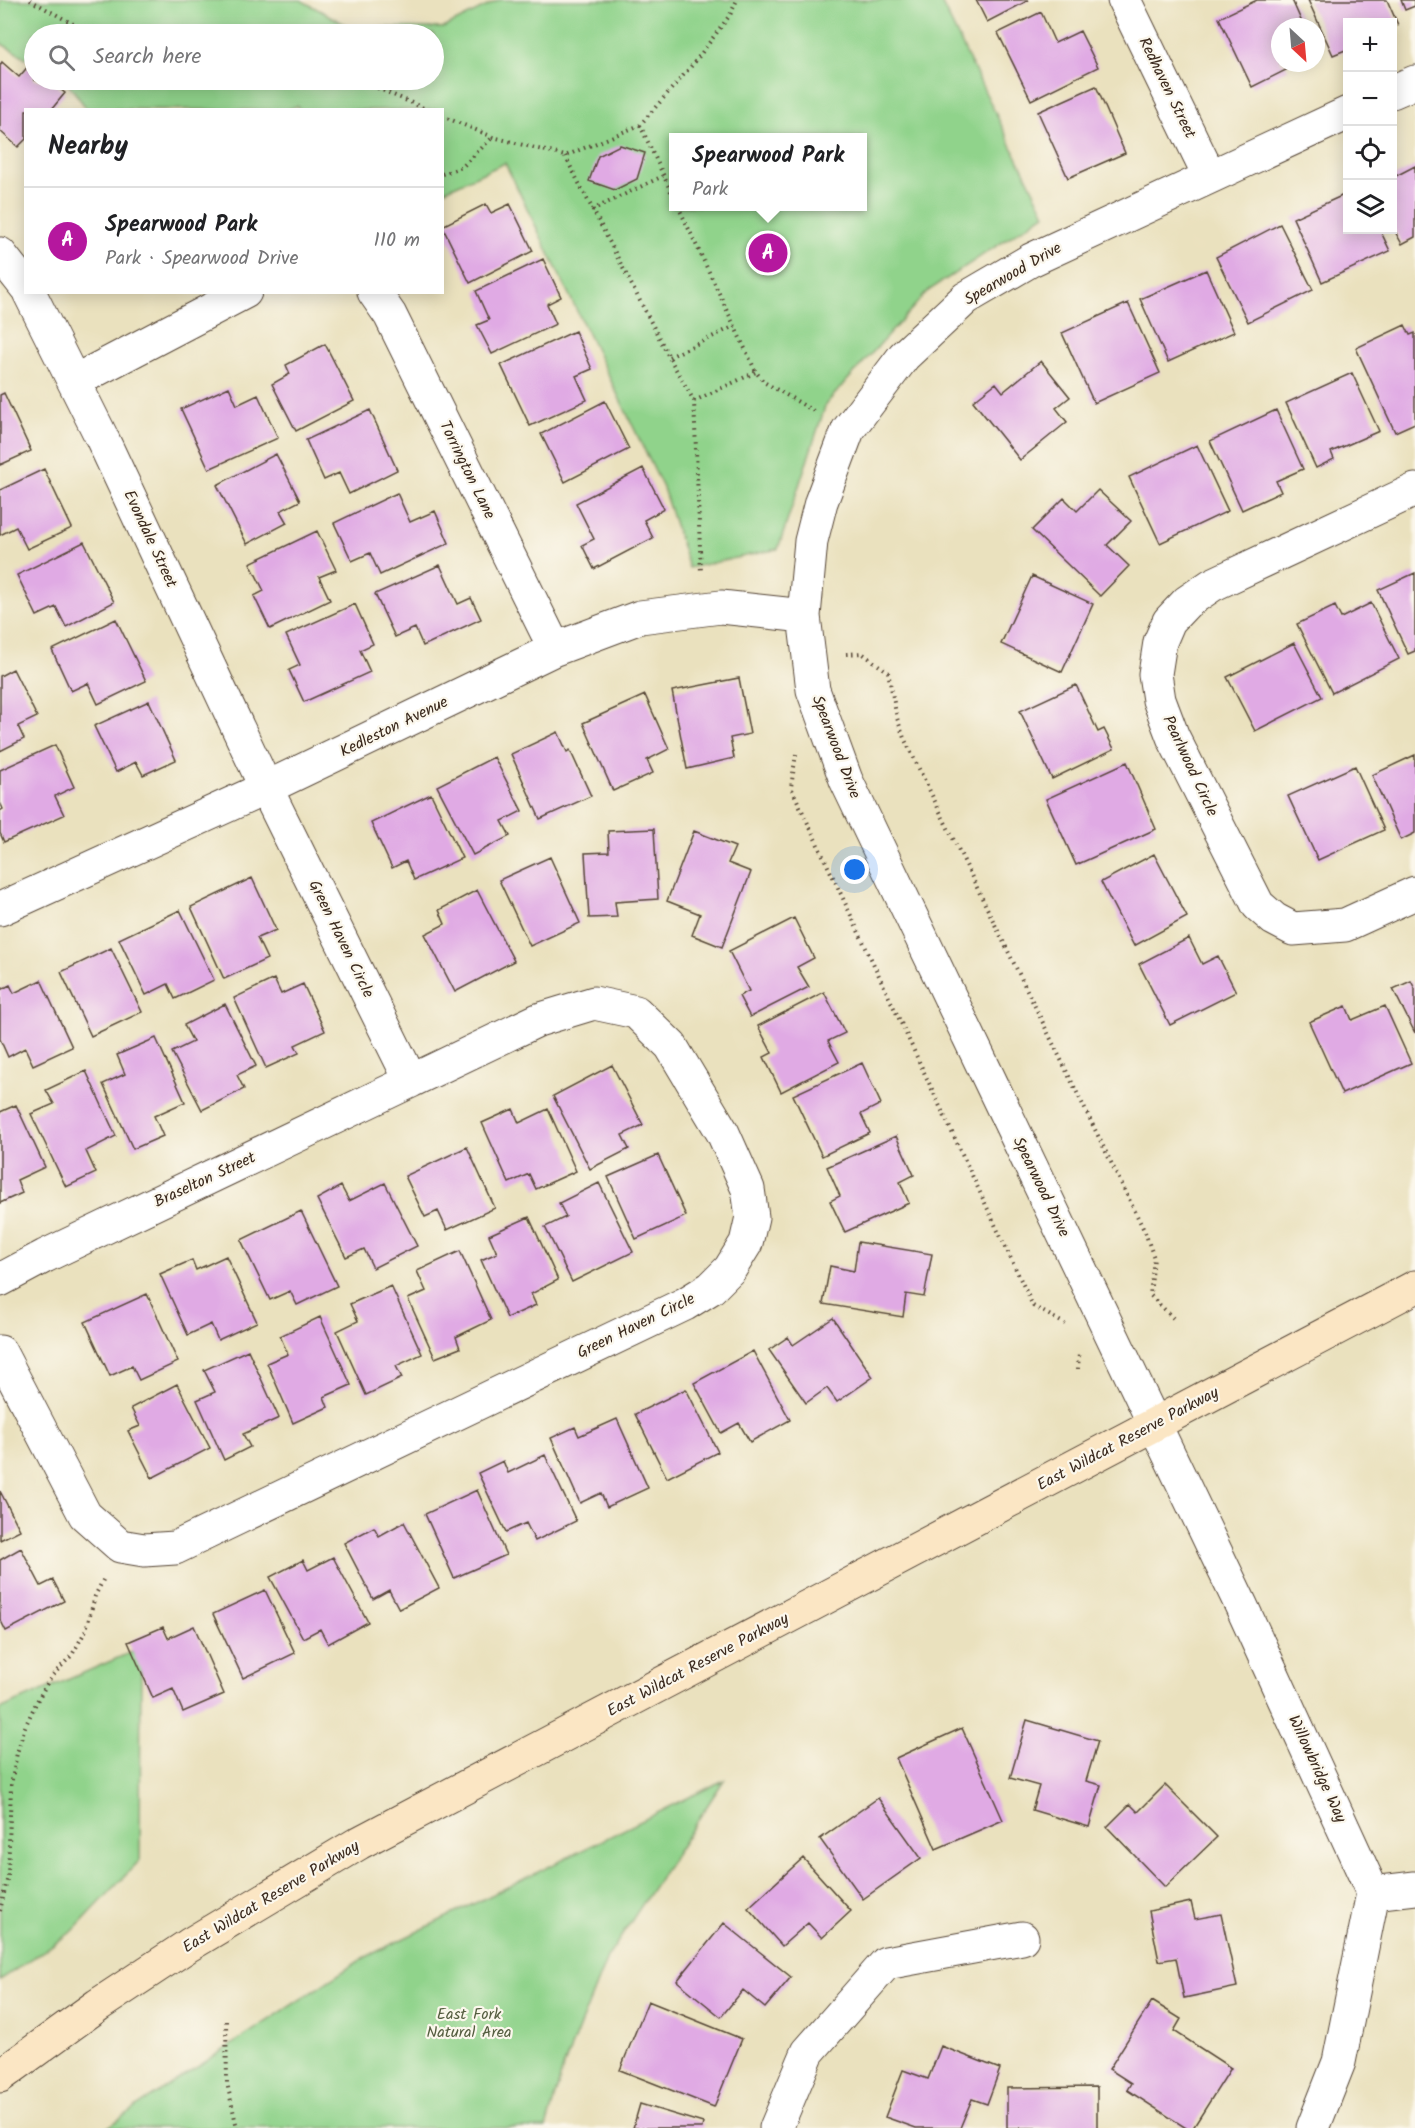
<!DOCTYPE html>
<meta charset="utf-8">
<style>
:root{--surface:#fff;--page:#f6f6f6;--text:#202124;--muted:#757577;--line:#e0e0e0;--accent:#b5179e}
body{margin:0;font-family:Kalam,sans-serif;background:var(--page);color:var(--text)}
.controls{position:absolute;right:18px;top:18px;display:grid;overflow:hidden;border-radius:0px;box-shadow:0 3px 15px #0003}
.controls button{width:54px;height:54px;display:grid;place-items:center;padding:0;border:0;border-bottom:2px solid var(--line);background:var(--surface);color:var(--text);font:30px sans-serif}
.compass{position:absolute;left:1271px;top:18px;width:54px;height:54px;border-radius:50%;background:var(--surface);box-shadow:0 3px 15px #0003;rotate:154deg}
.you{position:absolute;left:855px;top:870px;width:21px;height:21px;margin:-15px;border:4px solid #fff;border-radius:50%;background:#1a73e8;box-shadow:0 0 0 9px #1a73e833}
.badge{display:grid;place-items:center;width:39px;height:39px;border-radius:50%;background:var(--accent);color:#fff;font-size:20px;font-weight:700}
.pin{position:absolute;translate:-50% -50%;border:3px solid #fff;box-shadow:0 2px 6px #0006}
.popup{position:absolute;left:669px;top:133px;width:198px;height:78px;box-sizing:border-box;display:grid;place-content:center;border-radius:0px;background:var(--surface);filter:drop-shadow(0 2px 4px #0005);font-size:20px;white-space:nowrap;color:var(--muted)}
.popup b{font-size:22px;color:var(--text)}
.popup::after{content:'';position:absolute;left:50%;top:100%;margin-left:-12px;border:12px solid transparent;border-top-color:var(--surface)}
.list{margin:0;padding:0;list-style:none}
h2{display:flex;justify-content:space-between;align-items:center;height:78px;margin:0;padding:0 24px;font-size:26px}
h2 small{font-size:20px;font-weight:400;color:var(--muted)}
.list li{display:grid;grid-template-columns:39px 1fr auto;gap:18px;align-items:center;box-sizing:border-box;height:108px;padding:0 24px;border-top:2px solid var(--line)}
.list b{display:block;font-size:22px;white-space:nowrap}
.list p{margin:0;font-size:20px;white-space:nowrap;color:var(--muted)}
.list em{font-size:20px;font-style:normal;color:var(--muted)}
.icon{flex:none;width:33px;height:33px;fill:none;stroke:currentColor;stroke-width:2;stroke-linecap:round;stroke-linejoin:round}
.map{position:relative;flex:none;width:1415px;height:2128px;overflow:hidden}
.search{position:absolute;background:var(--surface);box-shadow:0 3px 15px #0003;left:24px;top:24px;width:420px;height:66px;display:flex;align-items:center;gap:15px;box-sizing:border-box;padding:0 21px;border-radius:33px;color:var(--muted);font-size:22px}
.panel{position:absolute;background:var(--surface);box-shadow:0 3px 15px #0003;left:24px;top:108px;width:420px;height:186px;border-radius:0px}
.map>svg:first-child{display:block}
.green{fill:#90d38b;stroke:#667e54;stroke-width:1.5;fill-rule:evenodd}
.building{fill:#e0aae4}
.lines{fill:none;stroke-linecap:round;stroke-linejoin:round}
.minor-casing{stroke:#554536;stroke-width:35}
.secondary-casing{stroke:#554536;stroke-width:35}
.path{stroke:#554536;stroke-width:4;stroke-dasharray:1.5 4.5;stroke-linecap:butt}
.minor{stroke:#fff;stroke-width:33}
.secondary{stroke:#fbe6c4;stroke-width:33}
.labels{text-anchor:middle;dominant-baseline:central;stroke-width:4.5;stroke-linejoin:round;paint-order:stroke}
.street-label{font-size:16px;fill:#3b2a1e;stroke:#fbf7ec}
.park-label{font-size:16px;fill:#545d3f;stroke:#fbf7ec}
</style>
<div class="map">
<svg width="1415" height="2128" viewBox="0 0 1415 2128">
<rect width="100%" height="100%" fill="#fbf7ec"/>
<filter id="ink" filterUnits="userSpaceOnUse"><feTurbulence type="fractalNoise" baseFrequency=".0167" numOctaves="2"/><feDisplacementMap in="SourceGraphic" scale="12" xChannelSelector="R" yChannelSelector="G"/><feConvolveMatrix kernelMatrix="1 2 1 2 8 2 1 2 1" color-interpolation-filters="sRGB"/></filter>
<filter id="wash" filterUnits="userSpaceOnUse"><feTurbulence type="fractalNoise" baseFrequency=".008" numOctaves="4" result="noise"/><feDisplacementMap in="SourceGraphic" scale="24" xChannelSelector="R" yChannelSelector="G"/><feGaussianBlur stdDeviation="1.35" result="paint"/><feColorMatrix in="noise" values="0 0 0 0 0 0 0 0 0 0 0 0 0 0 0 0 0 1.4 0 .05"/><feComposite in="paint" operator="in"/></filter>
<g filter="url(#wash)">
<rect width="100%" height="100%" fill="#eae1be"/>
<path class="green" d="M0,0H301L350,27L443,28L499,0H940L1045,214L928,291L826,404L778,549L689,568L663,488L505,163L443,191L442,110H300L297,106L287,110L87,109L67,82L63,80H434V34H34V63L0,43ZM674,138H862V206H674Z
M141,1648L140,1860L73,1931L0,1980V1709Z
M724,1780L607,1958L563,2068L546,2128H107L133,2109L362,1959Z"/>
<g id="blocks">
<path class="building" d="M976,0H1029L987,22Z
M1257,0H1292L1304,27H1280V46L1277,47L1280,53V63H1285L1288,69L1252,87L1219,18Z
M1308,0H1387L1398,25L1392,28V22H1348V49L1333,55Z
M1401,0H1415V6L1405,10Z
M1041,12L1055,43L1080,31L1098,67L1031,100L998,33Z
M2,62L19,77L31,63L34,67V80H49L65,93L51,110H26V139L18,147L0,131V65Z
M1096,86L1125,153L1068,178L1038,112Z
M620,145L645,153L637,179L615,190L589,181L598,156Z
M1415,166V237L1402,244L1392,226V178Z
M1348,193V230H1380L1390,251L1322,282L1293,218Z
M486,204L491,213L510,204L533,251L470,283L442,226Z
M1280,224L1313,290L1248,322L1216,257Z
M543,259L561,297L547,304L556,324L492,354L477,325L489,320L476,291Z
M1206,270L1234,332L1168,362L1140,299Z
M1128,303L1160,373L1094,403L1062,333Z
M1405,325L1410,335L1415,333V423L1395,432L1356,348Z
M575,331L592,369L576,376L587,400L530,426L501,365Z
M325,344L354,401L296,431L272,384L290,374L286,365Z
M1041,361L1070,397L1056,408L1067,422L1020,460L973,401L996,383L1003,392Z
M1352,373L1379,431L1331,452L1334,459L1316,468L1286,403Z
M229,387L237,405L258,395L278,438L209,469L181,409Z
M4,393L31,451L0,465V395Z
M605,401L629,449L565,482L541,434Z
M370,410L397,470L349,494L339,473L324,480L306,440Z
M1276,410L1303,469L1276,481L1281,492L1242,510L1210,441Z
M1197,445L1228,511L1160,543L1129,477Z
M276,454L300,501L280,511L287,523L247,544L217,485Z
M643,468L664,509L644,520L653,538L594,569L582,545L594,539L576,503Z
M44,469L72,528L27,549L16,527L0,535V490Z
M1098,490L1131,521L1107,545L1129,566L1100,596L1032,530L1064,498L1077,511Z
M397,493L410,522L435,511L449,543L380,575L370,553L352,561L334,523Z
M317,531L336,570L319,577L330,600L270,629L254,596L264,591L250,563Z
M84,542L114,602L66,627L56,607L37,616L17,575Z
M440,565L458,604L471,598L481,619L423,646L415,628L395,637L375,594Z
M1415,573V651L1408,654L1378,590Z
M1032,576L1093,604L1062,672L1001,644Z
M1371,603L1399,659L1332,693L1297,624L1335,606L1341,618Z
M355,604L373,644L360,650L370,672L304,702L289,670L300,665L286,635Z
M116,619L146,681L98,704L88,683L71,691L52,650Z
M1294,643L1322,697L1255,731L1227,677Z
M13,669L37,717L18,726L24,739L0,751V676Z
M739,678L750,734L730,738L734,758L687,769L672,691Z
M1076,685L1098,732L1104,729L1114,749L1052,779L1020,711Z
M645,695L669,749L647,760L653,773L613,791L583,723Z
M149,701L176,760L143,775L136,762L116,772L94,726Z
M558,732L567,752L570,750L591,796L540,819L511,754Z
M55,745L74,787L55,796L64,815L4,842L0,833V811L3,809L0,802V770Z
M1415,755V833L1401,840L1372,775Z
M494,757L522,811L502,821L510,836L473,855L437,786Z
M1127,762L1156,829L1076,865L1046,799Z
M1355,766L1384,830L1318,860L1288,796Z
M431,794L462,858L414,880L406,861L392,868L371,823Z
M654,829L658,899L615,902L617,917L589,918L585,853L609,852L608,831Z
M694,831L735,847L728,863L751,872L722,947L692,935L700,914L667,901Z
M1154,854L1187,917L1134,946L1101,882Z
M550,857L580,923L530,946L499,880Z
M252,878L276,930L257,938L267,959L224,979L191,907Z
M477,890L514,961L455,992L425,934L445,924L439,910Z
M180,910L214,980L175,999L168,984L146,995L119,939Z
M794,918L814,958L797,967L809,987L750,1017L739,996L749,991L729,951Z
M1189,938L1202,964L1218,956L1236,992L1170,1025L1139,964Z
M111,948L142,1012L91,1036L61,972Z
M274,979L281,994L303,984L325,1031L295,1045L299,1053L266,1068L234,998Z
M41,980L72,1047L33,1065L25,1048L8,1057L0,1039V990L10,985L14,993Z
M1411,981L1415,989V1033L1393,989Z
M824,992L845,1033L828,1041L839,1062L781,1092L764,1057L772,1053L758,1026Z
M225,1004L256,1066L237,1075L244,1089L202,1110L172,1052L193,1042L184,1025Z
M1346,1006L1352,1020L1385,1006L1411,1063L1342,1094L1309,1022Z
M156,1038L185,1102L154,1116L163,1136L133,1149L103,1084L125,1074L117,1055Z
M862,1063L881,1104L861,1114L870,1133L822,1156L793,1095Z
M612,1065L643,1125L622,1135L629,1149L590,1169L553,1096Z
M86,1071L116,1136L86,1151L96,1173L66,1187L31,1114L54,1104L46,1090Z
M16,1105L45,1167L17,1180L22,1193L0,1203V1112Z
M513,1109L519,1123L548,1109L576,1171L536,1189L529,1174L509,1183L482,1123Z
M896,1136L914,1175L900,1182L909,1203L845,1232L830,1201L840,1196L827,1167Z
M467,1147L495,1208L447,1230L438,1211L425,1217L405,1176Z
M658,1155L686,1216L636,1239L608,1177Z
M385,1183L417,1246L373,1268L364,1249L346,1257L317,1199L341,1186L349,1201Z
M599,1183L633,1252L572,1282L545,1227L566,1217L559,1203Z
M301,1211L337,1286L297,1305L290,1291L270,1300L241,1240Z
M529,1217L558,1280L531,1294L536,1305L507,1318L481,1260L497,1253L489,1235Z
M858,1242L932,1254L924,1297L906,1294L903,1317L823,1304L830,1266L854,1271Z
M460,1251L491,1320L456,1337L460,1348L435,1358L408,1299L426,1291L417,1271Z
M226,1256L257,1322L218,1340L211,1324L188,1335L160,1274L192,1260L196,1270Z
M391,1286L422,1354L396,1366L402,1378L366,1395L337,1331L358,1321L350,1304Z
M147,1294L178,1362L139,1380L132,1366L110,1376L85,1322Z
M320,1317L351,1385L324,1397L328,1407L293,1423L267,1363L288,1354L280,1336Z
M833,1318L873,1377L837,1402L827,1388L806,1403L769,1350L788,1337L793,1345Z
M248,1350L279,1418L243,1434L250,1447L224,1460L197,1400L215,1392L204,1370Z
M753,1351L790,1420L750,1442L739,1423L721,1433L694,1383Z
M177,1384L210,1448L152,1478L128,1431L140,1426L131,1408Z
M686,1389L718,1452L667,1478L635,1414Z
M617,1419L648,1488L607,1507L601,1493L580,1503L551,1438L575,1427L579,1436Z
M545,1455L576,1521L535,1541L526,1523L506,1532L478,1473L503,1461L508,1473Z
M477,1490L506,1555L454,1578L425,1514Z
M0,1491L20,1530L0,1540Z
M404,1522L439,1588L399,1609L389,1590L373,1599L344,1543L374,1527L379,1536Z
M21,1548L41,1586L53,1580L64,1601L6,1631L0,1619V1560Z
M333,1557L368,1622L328,1644L320,1629L303,1638L270,1577L303,1560L308,1570Z
M265,1590L295,1653L243,1678L213,1614Z
M194,1626L224,1694L183,1712L173,1689L153,1698L128,1642L163,1627L168,1638Z
M1027,1720L1098,1741L1086,1781L1101,1785L1089,1827L1032,1810L1039,1786L1010,1778Z
M962,1728L1003,1820L936,1849L896,1758Z
M1165,1785L1217,1837L1165,1887L1107,1827L1130,1804L1138,1812Z
M878,1798L921,1858L863,1899L820,1839Z
M803,1858L851,1911L822,1938L808,1923L782,1946L748,1908Z
M1191,1902L1195,1919L1221,1914L1237,1987L1184,1998L1176,1958L1159,1961L1149,1911Z
M724,1923L791,1977L765,2008L743,1990L721,2017L677,1981Z
M648,2001L742,2039L714,2107L620,2070Z
M1152,2001L1181,2019L1174,2031L1231,2068L1193,2128H1186L1127,2090L1131,2083L1109,2069Z
M941,2046L1000,2069L987,2104L972,2099L960,2128H916L885,2117L903,2070L928,2079Z
M1097,2087V2128H1007V2088Z
M640,2104L703,2123L702,2128H633Z"/>
</g>
</g>
<g filter="url(#ink)">
<use href="#blocks" fill-opacity="0" stroke="#554536" stroke-width="1.5"/>
<g class="lines">
<g class="minor-casing">
<path id="minor" d="M1124,0L1210,177
M1392,92L1415,82
M0,254L26,287
M374,292L390,315L555,649
M75,381L245,292
M1415,490L1212,585L1187,602L1169,621L1160,642L1155,674L1159,700L1173,737L1258,905L1274,919L1293,929L1345,925L1415,893
M0,909L266,788L555,649L640,617L721,607L804,616
M0,1280L45,1256L411,1081
M0,1352L85,1515L120,1546L144,1550L175,1548L685,1304L711,1288L730,1269L746,1243L752,1217L748,1189L723,1133L671,1046L636,1012L594,1003L538,1020L411,1081L266,788L102,438L29,292
M1373,1893L1415,1888
M776,2128L808,2052L886,1963L1022,1938
M1313,2128L1339,2062L1373,1893L1241,1605L846,780L813,690L804,616L811,541L821,502L848,430L904,356L966,298L1031,260L1348,113"/>
</g>
<g class="secondary-casing">
<path id="secondary" d="M0,2076L98,2005L189,1945L359,1843L1415,1287"/>
</g>
<path class="path" d="M30,0L91,34
M337,80L361,81L428,110
M442,116L493,137L565,156L640,125L694,63L730,15L737,0
M640,125L674,198
M565,156L669,357L694,401L701,573
M442,174L462,167L493,137
M678,206L756,372L764,382L817,413
M592,210L663,176
M669,357L735,326
M694,401L756,372
M846,654L862,653L888,672L897,718L904,738L1145,1232L1154,1258L1150,1295L1173,1318
M796,754L791,787L1033,1306L1065,1324
M1078,1369L1079,1353
M0,1911L8,1876L11,1785L17,1753L25,1727L37,1701L51,1677L72,1655L86,1630L95,1596L105,1576
M226,2021L227,2083L237,2128"/>
<use href="#minor" class="minor"/>
<use href="#secondary" class="secondary"/>
</g>
</g>
<g class="labels">
<g class="street-label">
<text transform="translate(1167 88) rotate(64)">Redhaven Street</text>
<text transform="translate(1013 274) rotate(-30)">Spearwood Drive</text>
<text transform="translate(467 470) rotate(64)">Torrington Lane</text>
<text transform="translate(150 539) rotate(65)">Evondale Street</text>
<text transform="translate(394 727) rotate(-26)">Kedleston Avenue</text>
<text transform="translate(836 747) rotate(69)">Spearwood Drive</text>
<text transform="translate(1190 766) rotate(65)">Pearlwood Circle</text>
<text transform="translate(341 939) rotate(64)">Green Haven Circle</text>
<text transform="translate(205 1180) rotate(-25)">Braselton Street</text>
<text transform="translate(1041 1187) rotate(64)">Spearwood Drive</text>
<text transform="translate(636 1326) rotate(-26)">Green Haven Circle</text>
<text transform="translate(1128 1439) rotate(-28)">East Wildcat Reserve Parkway</text>
<text transform="translate(698 1665) rotate(-28)">East Wildcat Reserve Parkway</text>
<text transform="translate(1317 1769) rotate(65)">Willowbridge Way</text>
<text transform="translate(271 1897) rotate(-31)">East Wildcat Reserve Parkway</text>
</g>
<g class="park-label">
<text x="469" y="2014">East Fork<tspan x="469" dy="18">Natural Area</tspan></text>
</g>
</g>
</svg>
<div class="controls">
<button>+</button>
<button>−</button>
<button><svg class="icon" aria-label="locate" viewBox="0 0 24 24"><circle cx="12" cy="12" r="6"/><path d="M12 2v4M12 18v4M2 12h4M18 12h4"/></svg></button>
<button><svg class="icon" aria-label="layers" viewBox="0 0 24 24"><path d="M12 4l9 5-9 5-9-5zM3 14l9 5 9-5"/></svg></button>
</div>
<svg class="compass" viewBox="-18 -18 36 36"><path d="M0-13l5 13h-10z" fill="#e53935"/><path d="M0 13l5-13h-10z" fill="#757577"/></svg>
<div class="you"></div>
<div class="pin badge" style="left:768px;top:253px">A</div>
<div class="popup"><b>Spearwood Park</b>Park</div>
<div class="search"><svg class="icon" aria-label="search" viewBox="0 0 24 24"><circle cx="10" cy="10" r="6"/><path d="M15 15l6 6"/></svg>Search here</div>
<section class="panel">
<h2>Nearby<small></small></h2>
<ul class="list">
<li><span class="badge">A</span><div><b>Spearwood Park</b><p>Park · Spearwood Drive</p></div><em>110 m</em></li>
</ul>
</section>
</div>
